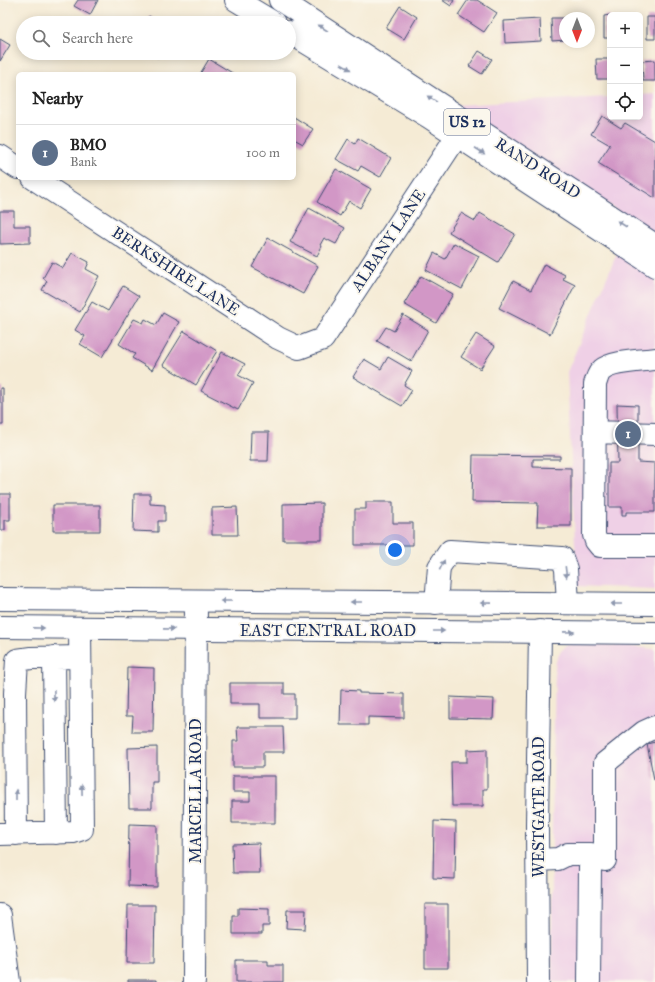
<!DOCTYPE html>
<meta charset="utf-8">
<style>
:root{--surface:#fff;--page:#f6f6f6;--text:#222;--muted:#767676;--line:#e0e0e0;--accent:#1f6fb2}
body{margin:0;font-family:"IM FELL Great Primer",serif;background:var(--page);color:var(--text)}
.controls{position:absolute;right:12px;top:12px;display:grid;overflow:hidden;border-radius:6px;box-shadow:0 2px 10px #0003}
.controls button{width:36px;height:36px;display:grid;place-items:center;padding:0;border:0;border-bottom:1px solid var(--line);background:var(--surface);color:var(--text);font:20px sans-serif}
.compass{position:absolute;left:559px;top:12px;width:36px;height:36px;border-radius:50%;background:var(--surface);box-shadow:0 2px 10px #0003;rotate:180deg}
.you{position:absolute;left:395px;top:550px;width:14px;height:14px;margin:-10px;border:3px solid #fff;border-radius:50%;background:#1a73e8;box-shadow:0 0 0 6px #1a73e833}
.badge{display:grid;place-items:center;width:26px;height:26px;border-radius:50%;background:var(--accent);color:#fff;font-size:13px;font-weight:700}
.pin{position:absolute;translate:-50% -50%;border:2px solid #fff;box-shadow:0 1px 4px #0006}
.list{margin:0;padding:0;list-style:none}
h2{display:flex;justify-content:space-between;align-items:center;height:52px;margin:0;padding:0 16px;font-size:17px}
h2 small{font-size:13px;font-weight:400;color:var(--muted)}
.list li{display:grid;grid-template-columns:26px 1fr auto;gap:12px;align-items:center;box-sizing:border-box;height:56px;padding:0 16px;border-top:1px solid var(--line)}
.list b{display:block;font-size:15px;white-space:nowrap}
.list p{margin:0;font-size:13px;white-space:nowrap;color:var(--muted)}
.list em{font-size:13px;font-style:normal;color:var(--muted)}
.icon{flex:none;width:22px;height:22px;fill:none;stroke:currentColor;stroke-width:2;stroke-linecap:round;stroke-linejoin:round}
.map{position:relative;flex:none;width:655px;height:982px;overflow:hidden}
.search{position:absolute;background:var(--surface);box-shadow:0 2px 10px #0003;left:16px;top:16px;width:280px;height:44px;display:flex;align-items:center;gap:10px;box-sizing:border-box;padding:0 14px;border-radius:22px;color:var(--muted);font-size:15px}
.panel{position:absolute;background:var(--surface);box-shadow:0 2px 10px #0003;left:16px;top:72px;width:280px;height:108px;border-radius:6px}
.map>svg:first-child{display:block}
.built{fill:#efd0e6}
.building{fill:#d297c6}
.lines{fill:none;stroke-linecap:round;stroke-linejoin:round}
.minor-casing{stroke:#3c4b70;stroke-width:24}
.major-casing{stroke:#3c4b70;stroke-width:24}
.minor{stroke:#fff;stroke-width:22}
.major{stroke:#fff;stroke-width:22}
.oneway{fill:#8d97ae}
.labels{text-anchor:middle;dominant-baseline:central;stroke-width:4;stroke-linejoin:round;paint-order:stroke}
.shield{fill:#fbf7ec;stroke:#5e6b89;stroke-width:1}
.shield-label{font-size:15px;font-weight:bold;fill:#1b2f5e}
.street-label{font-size:16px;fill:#1b2f5e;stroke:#fbf7ec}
</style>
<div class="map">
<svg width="655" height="982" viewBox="0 0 655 982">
<rect width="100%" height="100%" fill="#fbf7ec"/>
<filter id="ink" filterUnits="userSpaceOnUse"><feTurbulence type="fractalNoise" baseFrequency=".025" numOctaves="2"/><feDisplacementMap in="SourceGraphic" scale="8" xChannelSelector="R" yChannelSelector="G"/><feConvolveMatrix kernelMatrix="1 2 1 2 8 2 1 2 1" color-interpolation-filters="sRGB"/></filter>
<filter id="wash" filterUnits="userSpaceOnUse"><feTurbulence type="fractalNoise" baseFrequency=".012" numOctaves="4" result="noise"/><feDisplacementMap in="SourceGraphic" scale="16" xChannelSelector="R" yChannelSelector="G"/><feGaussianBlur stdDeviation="0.9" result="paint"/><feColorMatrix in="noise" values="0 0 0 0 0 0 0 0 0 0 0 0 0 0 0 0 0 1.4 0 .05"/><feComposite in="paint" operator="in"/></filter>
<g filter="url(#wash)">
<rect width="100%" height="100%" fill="#f5ebd5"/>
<path class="built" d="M655,94V235L456,105L610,97V117H640V95Z
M618,251L655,277V589L577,586L567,372Z
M577,642L655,649V982H552V835L555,669L556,661L561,651L566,646Z"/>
<g id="blocks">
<path class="building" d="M78,0H98L90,15L74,6Z
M442,0H454L451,6Z
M468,0H477L497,13L484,32L458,15Z
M400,6L417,17L404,39L386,28Z
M610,15V38H604V16Z
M149,16L159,23H144Z
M647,17H655V39H647Z
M551,18H565V40L552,41Z
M540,19L541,41L505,43L504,21Z
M0,39L10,45L0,61Z
M479,51L492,59L482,74L469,66Z
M151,53H161L158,58Z
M209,59L234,74H200Z
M596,59H610V79H597Z
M655,60V81H643L642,61Z
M602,116L621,128L625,123L655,141V198L598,163L610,145L591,134Z
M294,117L313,129L303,144L294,139Z
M358,138L391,158L380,177L361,166L358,171L336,159L348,139L355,144Z
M336,169L371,189L360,208L349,201L340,216L317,202Z
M309,208L345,228L336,244L324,238L320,245L322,246L317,256L290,242Z
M0,211H14V226H30V243L0,244Z
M461,213L475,221L480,213L515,234L498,262L449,232Z
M268,238L318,266L303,294L252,267Z
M454,243L479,256L462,289L426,270L434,253L445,259Z
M72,253L89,262L86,269L99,276L80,312L42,290L47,281L43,278L52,262L63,268Z
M544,264L565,275L563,279L575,285L550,334L499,308L513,281L531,290Z
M421,276L453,294L436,323L404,304Z
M123,286L139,296L102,357L80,344L85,336L75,330L92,302L108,311Z
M163,313L179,322L152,370L132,358L135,354L119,344L134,319L143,323L145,319L156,325Z
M403,315L428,330L411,361L377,341L386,327L394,331Z
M184,331L217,351L196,385L163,365Z
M476,334L495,346L480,369L461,357Z
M222,352L245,364L238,375L253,383L238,410L201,391Z
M388,357L412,371L404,385L412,390L402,406L353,377L364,359L381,369Z
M0,388H3V425H0Z
M617,404L638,405V462L655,463V512H626V515H622V507H609V463H618Z
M251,432H269L268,461H250Z
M473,455L560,456V459H533V467L571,468V526H537L538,503L472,502Z
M0,494H10V520H5V530H0Z
M134,494H150V504L165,505V521H158V532L133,531Z
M366,502H393V523H413V545H355V509H366Z
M322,503V540H283V504Z
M53,505H100V531H53Z
M237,507L238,535H212V508Z
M127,667L154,668L153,732H132L133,716H126Z
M230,683H284V694H295V718H260V704H230Z
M341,690L359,691V693L404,694V718L368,717V725H340Z
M450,697L494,699L493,719L450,718Z
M237,727H283L284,752H263V767H233V741H238Z
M655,742V780H654L647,744Z
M157,747V782H152V808H129L128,748Z
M487,749V789H483V806H452L451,762H467V750Z
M233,776H275V823H232V801H250V792H233Z
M434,821L456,822L455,879L433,878Z
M129,824L157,825V887L128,886Z
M259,843L260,873H233L232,844Z
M425,904H448V968H425Z
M128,905H155L154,963H127Z
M238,908L269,909V926H262V934H233V916H238Z
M287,910H306L305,929L286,928Z
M236,960H268V965H283V982H236Z
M128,980H156V982H128Z"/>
</g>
</g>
<g filter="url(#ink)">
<use href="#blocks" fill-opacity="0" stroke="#3c4b70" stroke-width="1"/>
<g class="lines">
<g class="minor-casing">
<path id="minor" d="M0,156L18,168
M33,178L278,338L299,348L323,339L453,142
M655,359C642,361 612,361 602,370C598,373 597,379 595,384L594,535L596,541L600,546H655
M595,432L655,434
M436,603L439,567L450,551L562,558L566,569L568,603
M54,657L56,833
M0,834L73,832L82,829L80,628
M16,834L15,693L17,660L31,658L80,657
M538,860L558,859L568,854H591L605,860
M605,860V763L644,732L655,727
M0,915L9,982
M194,982L196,601
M538,982L537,825L540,631
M589,982L590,867"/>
</g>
<g class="major-casing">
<path id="major" d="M236,0L274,23
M280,0L655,245
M289,32L429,117L655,266
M0,599L655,604
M0,627L655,633"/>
</g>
<use href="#minor" class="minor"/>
<use href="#major" class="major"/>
</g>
<defs><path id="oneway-solid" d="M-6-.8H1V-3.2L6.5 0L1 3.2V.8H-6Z"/></defs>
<g class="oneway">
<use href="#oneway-solid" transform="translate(323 28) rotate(-147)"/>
<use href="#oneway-solid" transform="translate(346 67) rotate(31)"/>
<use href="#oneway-solid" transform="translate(432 99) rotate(-147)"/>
<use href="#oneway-solid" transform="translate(480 151) rotate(33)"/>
<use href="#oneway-solid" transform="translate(622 224) rotate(-147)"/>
<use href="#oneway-solid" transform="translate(442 565) rotate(-64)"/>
<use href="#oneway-solid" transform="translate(566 572) rotate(83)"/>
<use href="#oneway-solid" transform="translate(226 601) rotate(-180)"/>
<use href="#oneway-solid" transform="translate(356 602) rotate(-180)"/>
<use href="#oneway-solid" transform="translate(486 603) rotate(-179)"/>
<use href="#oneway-solid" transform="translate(616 604) rotate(-180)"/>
<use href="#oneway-solid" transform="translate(39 628) rotate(1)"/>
<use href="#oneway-solid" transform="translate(169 629) rotate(1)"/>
<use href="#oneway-solid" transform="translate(439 631)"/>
<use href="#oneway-solid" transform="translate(569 632) rotate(1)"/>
<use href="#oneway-solid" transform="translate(54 696) rotate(89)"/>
<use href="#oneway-solid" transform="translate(82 790) rotate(-91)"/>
<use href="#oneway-solid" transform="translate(16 795) rotate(-90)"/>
</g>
</g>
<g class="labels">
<rect class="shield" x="444" y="109" width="46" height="26" rx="3"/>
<g class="shield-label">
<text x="467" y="122">US 12</text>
</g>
<g class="street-label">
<text transform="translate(538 168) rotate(33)">RAND ROAD</text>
<text transform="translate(388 240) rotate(-56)">ALBANY LANE</text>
<text transform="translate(176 271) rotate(33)">BERKSHIRE LANE</text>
<text x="328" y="630">EAST CENTRAL ROAD</text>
<text transform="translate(195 791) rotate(-90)">MARCELLA ROAD</text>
<text transform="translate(538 807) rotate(-90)">WESTGATE ROAD</text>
</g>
</g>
</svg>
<div class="controls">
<button>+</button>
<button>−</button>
<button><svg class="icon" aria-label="locate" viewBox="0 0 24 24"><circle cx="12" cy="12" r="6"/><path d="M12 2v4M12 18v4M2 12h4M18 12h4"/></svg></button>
</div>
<svg class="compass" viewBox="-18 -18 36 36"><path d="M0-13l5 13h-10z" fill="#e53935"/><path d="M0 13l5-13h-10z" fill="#767676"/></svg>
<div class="you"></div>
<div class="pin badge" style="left:628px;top:434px;background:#5c6f8a">1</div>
<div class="search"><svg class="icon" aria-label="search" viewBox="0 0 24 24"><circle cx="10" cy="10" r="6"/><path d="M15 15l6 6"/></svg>Search here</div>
<section class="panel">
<h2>Nearby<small></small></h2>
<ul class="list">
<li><span class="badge" style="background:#5c6f8a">1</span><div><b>BMO</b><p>Bank</p></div><em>100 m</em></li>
</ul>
</section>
</div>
